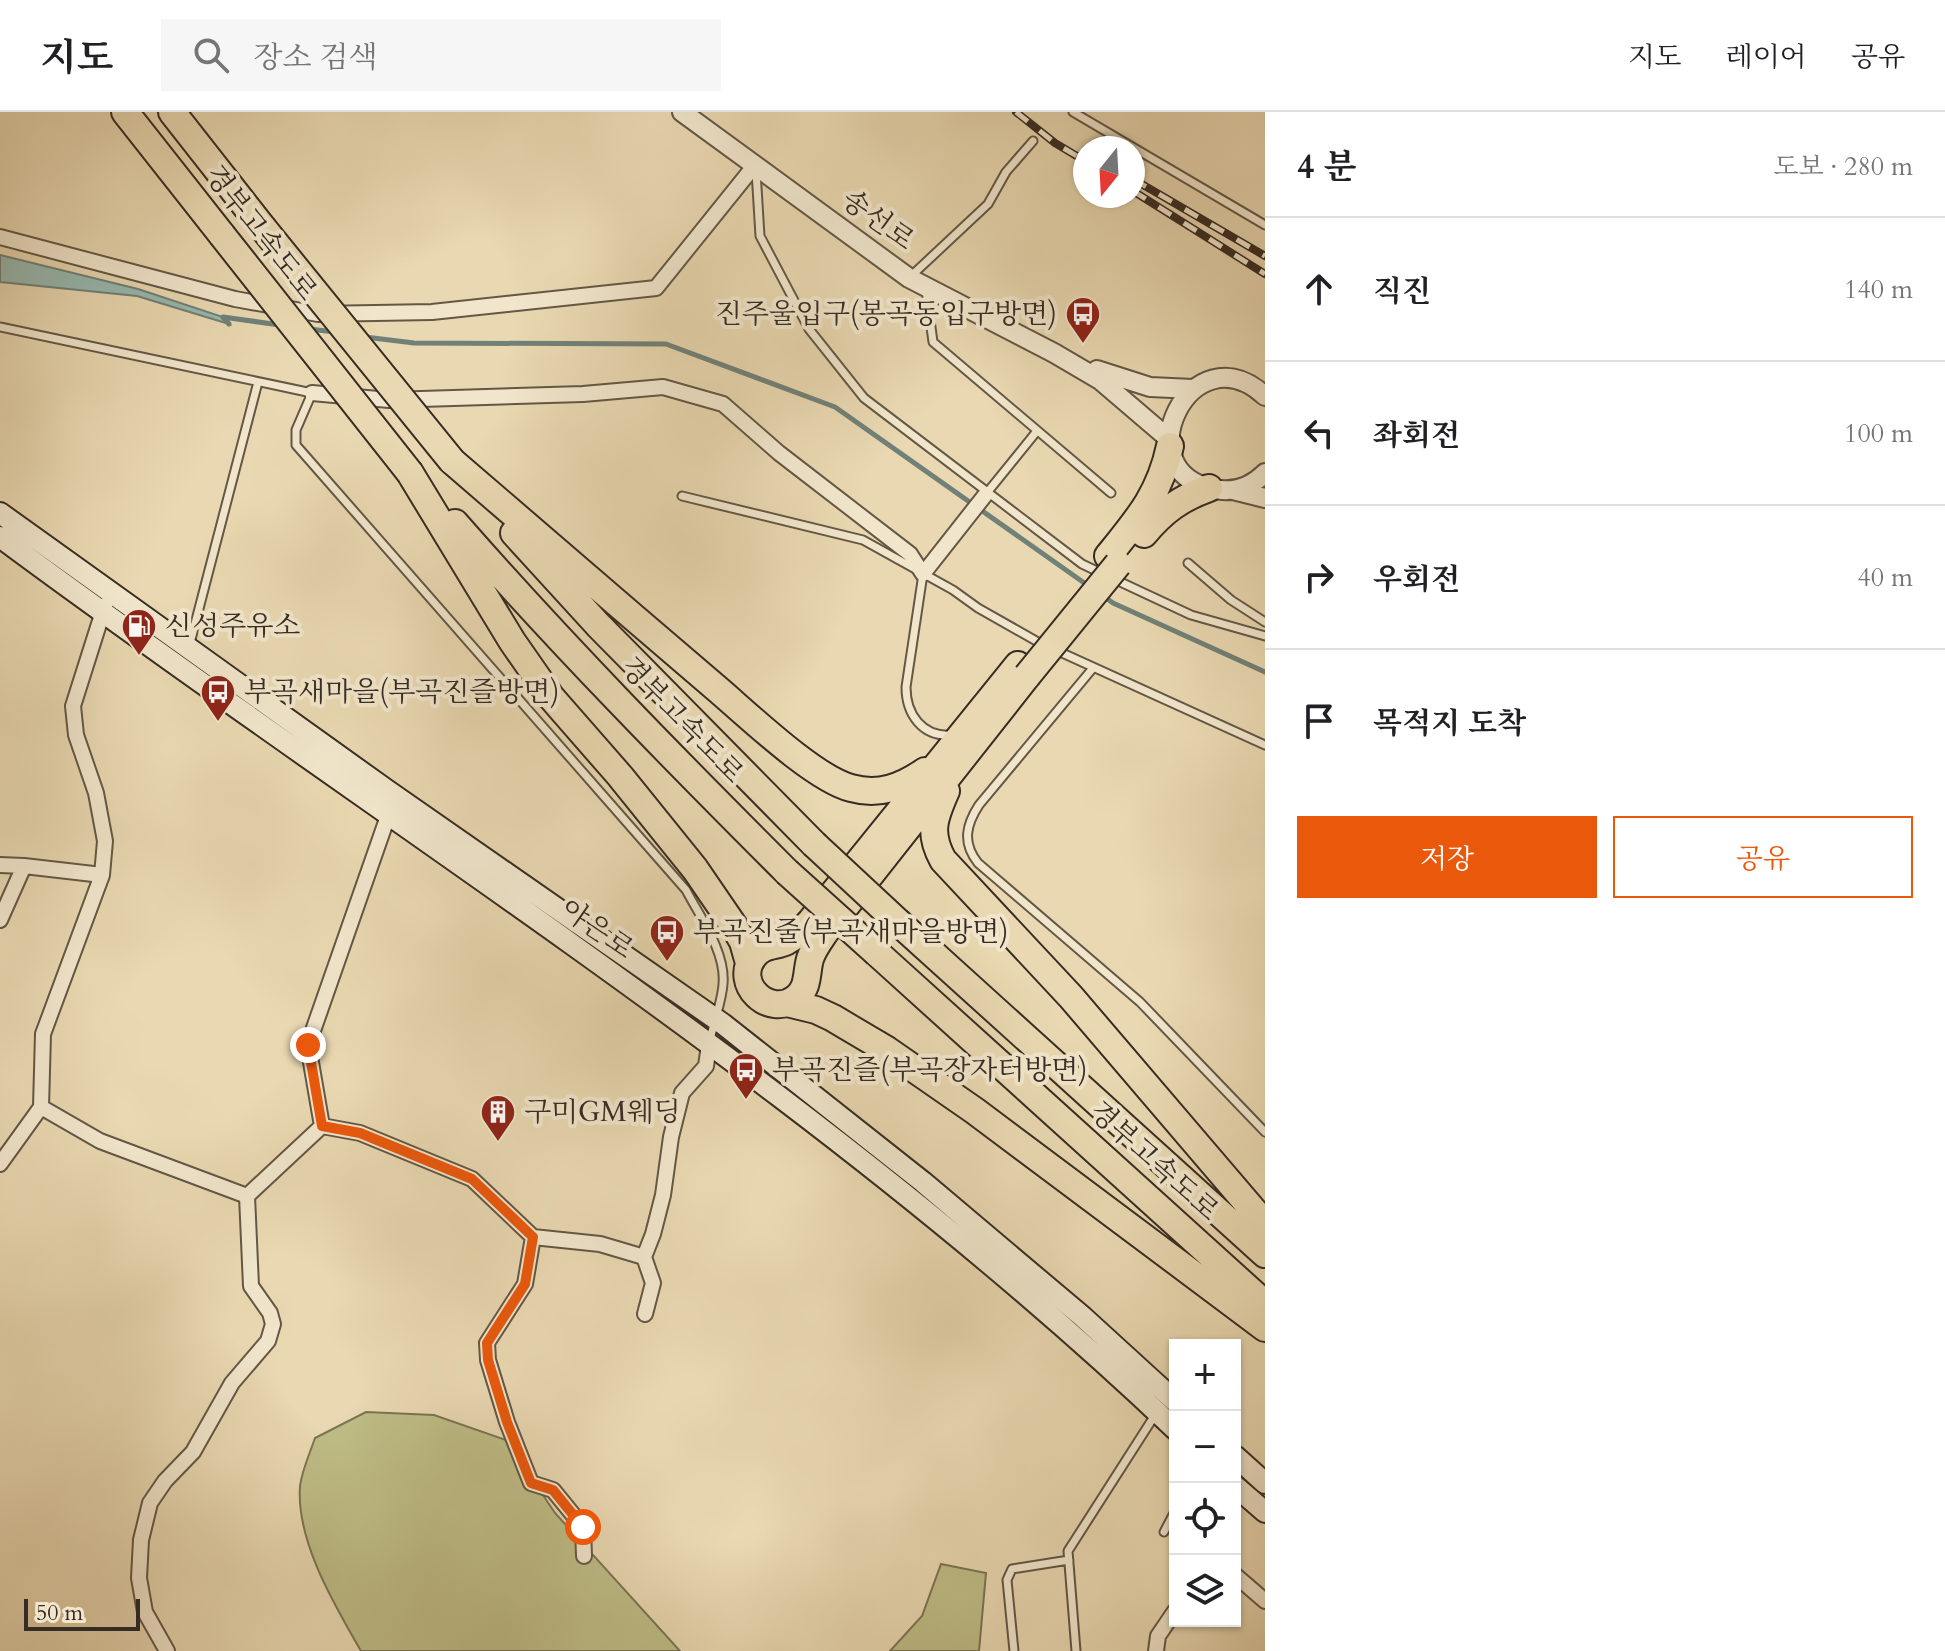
<!DOCTYPE html>
<html lang="ko">
<meta charset="utf-8">
<style>
:root{--surface:#fff;--page:#f6f6f6;--text:#202124;--muted:#757577;--line:#e0e0e0;--accent:#ea580c}
body{margin:0;font-family:Cardo,"Noto Serif KR",serif;background:var(--page);color:var(--text)}
.controls{position:absolute;right:24px;bottom:24px;display:grid;overflow:hidden;border-radius:0px;box-shadow:0 2px 6px #0004}
.controls button{width:72px;height:72px;display:grid;place-items:center;padding:0;border:0;border-bottom:2px solid var(--line);background:var(--surface);color:var(--text);font:40px sans-serif}
.compass{position:absolute;left:1073px;top:24px;width:72px;height:72px;border-radius:50%;background:var(--surface);box-shadow:0 2px 6px #0004;rotate:198deg}
.scale{position:absolute;left:24px;bottom:20px;width:116px;box-sizing:border-box;padding-left:8px;border:4px solid #372c23;border-top:0;font-size:22px;line-height:28px;white-space:nowrap;color:#372c23;-webkit-text-stroke:6px #f1e6cc;paint-order:stroke}
.stop{position:absolute;width:24px;height:24px;margin:-18px;border:6px solid #ea580c;border-radius:50%;background:#fff}
.stop.end{background:#ea580c;border-color:#fff;box-shadow:0 2px 8px #0008}
.list{margin:0;padding:0;list-style:none}
h2{display:flex;justify-content:space-between;align-items:center;height:104px;margin:0;padding:0 32px;font-size:34px}
h2 small{font-size:26px;font-weight:400;color:var(--muted)}
.list li{display:grid;grid-template-columns:52px 1fr auto;gap:24px;align-items:center;box-sizing:border-box;height:144px;padding:0 32px;border-top:2px solid var(--line)}
.list b{display:block;font-size:30px;white-space:nowrap}
.list em{font-size:26px;font-style:normal;color:var(--muted)}
.actions{display:flex;gap:16px;padding:24px 32px}
.actions a{flex:1;padding:18px 0;border:2px solid var(--accent);border-radius:0px;text-align:center;font-size:28px;color:var(--accent)}
.actions .main{background:var(--accent);color:#fff}
.icon{flex:none;width:44px;height:44px;fill:none;stroke:currentColor;stroke-width:2;stroke-linecap:round;stroke-linejoin:round}
.map{position:relative;flex:none;width:1265px;height:1539px;overflow:hidden}
header{display:flex;align-items:center;gap:48px;box-sizing:border-box;height:112px;padding:0 40px;background:var(--surface);border-bottom:2px solid var(--line)}
header strong{font-size:38px}
nav{display:flex;gap:44px;margin-inline-start:auto;font-size:28px}
.search{width:560px;height:72px;background:var(--page);display:flex;align-items:center;gap:20px;box-sizing:border-box;padding:0 28px;border-radius:0px;color:var(--muted);font-size:30px}
main{display:flex}
aside{flex:1;background:var(--surface)}
.map>svg:first-child{display:block}
.green{fill:#bebc86;stroke:#7a7454;stroke-width:2}
.water{fill:#97b9b0;stroke:#718178;stroke-width:2}
.lines{fill:none;stroke-linecap:round;stroke-linejoin:round}
.stream{stroke:#718178;stroke-width:5}
.service-casing{stroke:#645746;stroke-width:11}
.minor-casing{stroke:#645746;stroke-width:18}
.tertiary-casing{stroke:#645746;stroke-width:22}
.secondary-casing{stroke:#372c23;stroke-width:24}
.motorway-casing{stroke:#372c23;stroke-width:30}
.service{stroke:#f1e6cc;stroke-width:7}
.minor{stroke:#f1e6cc;stroke-width:14}
.tertiary{stroke:#f1e6cc;stroke-width:18}
.secondary{stroke:#f1e6cc;stroke-width:20}
.motorway{stroke:#e9d8b1;stroke-width:26}
.rail-casing{stroke:#372c23;stroke-width:8}
.rail{stroke:#f1e6cc;stroke-width:5;stroke-dasharray:15;stroke-linecap:butt}
.motorway-bridge-casing{stroke:#372c23;stroke-width:30;stroke-linecap:butt}
.motorway-bridge{stroke:#e9d8b1;stroke-width:26}
.route{stroke:#ea580c;stroke-width:10}
.labels{text-anchor:middle;dominant-baseline:central;stroke-width:8;stroke-linejoin:round;paint-order:stroke}
.street-label{font-size:28px;fill:#372c23;stroke:#f1e6cc}
.poi-label{font-size:28px;fill:#372c23;stroke:#f1e6cc;text-anchor:start}
</style>
<header>
<strong>지도</strong>
<div class="search"><svg class="icon" aria-label="search" viewBox="0 0 24 24"><circle cx="10" cy="10" r="6"/><path d="M15 15l6 6"/></svg>장소 검색</div>
<nav><a>지도</a><a>레이어</a><a>공유</a></nav>
</header>
<main>
<div class="map">
<svg width="1265" height="1539" viewBox="0 0 1265 1539">
<rect width="100%" height="100%" fill="#e9d8b1"/>
<filter id="stains"><feTurbulence type="fractalNoise" baseFrequency=".0025" numOctaves="4"/><feColorMatrix values="0 0 0 0 .2 0 0 0 0 .09 0 0 0 0 .02 0 0 0 .5 -.17"/></filter>
<radialGradient id="worn" r=".72"><stop offset=".6" stop-color="#630" stop-opacity="0"/><stop offset="1" stop-color="#630" stop-opacity=".3"/></radialGradient>
<path class="green" d="M366,1300L434,1303L506,1328L555,1401L680,1539H361C334,1492 296,1429 300,1374C302,1358 310,1341 315,1326Z
M941,1452L986,1461L979,1539H890L922,1504Z"/>
<path class="water" d="M0,143L138,177L223,205L229,212L137,184L0,170Z"/>
<g class="lines">
<path class="stream" d="M229,212L223,205L280,213
M309,217L335,220
M365,225L414,231L666,232L835,295L1090,475
M1102,483L1113,491L1265,560"/>
<g class="service-casing">
<path id="service" d="M1073,0L1265,113
M756,59L760,124L809,217L864,286L1082,452L1103,462
M909,166L988,92L1006,60L1033,29
M926,178L933,230L1111,381
M0,215L312,281L296,318V333L686,778C700,805 726,840 723,872C722,889 714,909 710,928
M986,382L1037,319
M682,384L863,428L953,478L978,496L1038,530L1265,633
M1188,451L1231,488L1265,510
M923,462L906,575C906,602 922,625 951,623
M1114,467L1191,503L1265,524
M189,535L258,270
M1093,556L979,693C966,713 962,731 978,751L1140,890L1265,1020
M1164,1420L1175,1399
M1014,1539L1007,1468L1012,1457L1069,1448
M1076,1539L1068,1439L1155,1303"/>
</g>
<g class="minor-casing">
<path id="minor" d="M0,125L235,187L318,202L432,200L656,176L755,53
M312,281L389,288L583,282L663,275L723,292L779,341L910,442L923,462L986,382
M105,493L73,594L76,623L96,681L105,729L102,763L43,922L41,995L100,1029L247,1084L251,1174L270,1201L273,1212L268,1229L232,1271L193,1340L165,1369L150,1391L141,1428L139,1466L145,1500L167,1539
M0,753L24,754
M0,808L24,754L102,763
M322,1014L360,1021L472,1067L533,1125L525,1172L487,1231L488,1248L507,1310L531,1371L553,1378L583,1415L584,1444
M0,1052L41,995
M247,1084L322,1014L308,933L388,704
M533,1125L600,1132L644,1145
M645,1202L653,1171L644,1145L653,1122L663,1083L671,1025L682,981L706,954L709,933
M1235,1463L1265,1489
M1156,1539L1158,1524L1175,1499"/>
</g>
<g class="tertiary-casing">
<path id="tertiary" d="M682,0L909,166L1054,241L1100,268L1169,327
M1097,258L1150,275L1193,277
M1265,284C1191,216 1122,360 1214,377C1233,381 1251,375 1265,361
M1233,378L1265,386"/>
</g>
<g class="secondary-casing">
<path id="secondary" d="M0,401L388,679L723,912L923,1070L1083,1205L1175,1289
M0,425C394,718 818,977 1175,1317
M1235,1344L1265,1371
M1235,1374L1265,1400"/>
</g>
<g class="motorway-casing">
<path id="motorway" d="M125,0L222,123
M172,0L263,116
M452,349C539,424 627,500 715,575C747,602 813,666 851,676C879,684 902,675 925,659
M410,361L512,529L551,585L620,664L695,757L734,814L743,830L749,851
M455,411C561,532 673,646 787,760
M514,421L598,513L814,732
M1144,422C1163,399 1181,386 1209,376
M1108,444C1138,407 1160,382 1170,334
M1018,553L811,809C804,817 796,824 787,829C775,835 763,832 754,844C732,871 769,907 796,886C809,876 806,861 810,847C813,837 820,828 826,819L1027,564
M946,679C934,706 928,721 943,748L1071,885L1265,1112
M899,811L1265,1142
M877,841L1265,1192
M787,891L816,898L833,906L887,938L975,999L1265,1216"/>
</g>
<use href="#service" class="service"/>
<use href="#minor" class="minor"/>
<use href="#tertiary" class="tertiary"/>
<use href="#secondary" class="secondary"/>
<use href="#motorway" class="motorway"/>
<g class="rail-casing">
<path id="rail" d="M1016,0L1055,31L1085,49
M1133,67L1265,144
M1133,79L1265,162"/>
</g>
<use href="#rail" class="rail"/>
<g class="motorway-bridge-casing">
<path id="motorway-bridge" d="M263,116L452,349
M222,123L410,361
M1027,564L1118,452
M814,732L899,811
M787,760L877,841"/>
</g>
<use href="#motorway-bridge" class="motorway-bridge"/>
</g>
<g class="lines">
<path class="route" d="M308,933L322,1014L360,1021L472,1067L533,1125L525,1172L487,1231L488,1248L507,1310L531,1371L553,1378L583,1415"/>
</g>
<defs>
<g id="bus-pin" transform="scale(1.8)"><path d="M0 17L-7.5 6A9.5 9.5 0 1 1 7.5 6Z" fill="#8f2418" stroke="#f1e6cc"/><path d="M-5-6H5V4H4V6H2V4H-2V6H-4V4H-5ZM-3.5-4V0h7V-4ZM-3.5 1.2v1.5H-2V1.2ZM2 1.2v1.5H3.5V1.2Z" fill="#fff"/></g>
<g id="fuel-pin" transform="scale(1.8)"><path d="M0 17L-7.5 6A9.5 9.5 0 1 1 7.5 6Z" fill="#8f2418" stroke="#f1e6cc"/><path d="M-5.5-6h7V0h2V4h1.3V-2.5L3-4.5l.8-.8L6-3V5H2.5V1h-1V6h-7ZM-4.2-4.7v3.2H.2V-4.7Z" fill="#fff"/></g>
<g id="building-pin" transform="scale(1.8)"><path d="M0 17L-7.5 6A9.5 9.5 0 1 1 7.5 6Z" fill="#8f2418" stroke="#f1e6cc"/><path d="M-4-6H4V6H1V3H-1V6H-4ZM-2.5-4.3h1.7v1.8h-1.7ZM.8-4.3h1.7v1.8H.8ZM-2.5-1h1.7V.8h-1.7ZM.8-1h1.7V.8H.8Z" fill="#fff"/></g>
</defs>
<g fill-rule="evenodd">
<use href="#bus-pin" x="1083" y="202"/>
<use href="#fuel-pin" x="139" y="514"/>
<use href="#bus-pin" x="218" y="580"/>
<use href="#bus-pin" x="667" y="820"/>
<use href="#bus-pin" x="746" y="958"/>
<use href="#building-pin" x="498" y="1000"/>
</g>
<g class="labels">
<g class="street-label">
<text transform="translate(878 108) rotate(36)">송선로</text>
<text transform="translate(261 121) rotate(52)">경부고속도로</text>
<text transform="translate(682 608) rotate(46)">경부고속도로</text>
<text transform="translate(597 817) rotate(35)">야은로</text>
<text transform="translate(1154 1049) rotate(42)">경부고속도로</text>
</g>
<g class="poi-label">
<text x="1057" y="202" text-anchor="end">진주울입구(봉곡동입구방면)</text>
<text x="165" y="514">신성주유소</text>
<text x="244" y="580">부곡새마을(부곡진즐방면)</text>
<text x="693" y="820">부곡진줄(부곡새마을방면)</text>
<text x="772" y="958">부곡진즐(부곡장자터방면)</text>
<text x="524" y="1000">구미GM웨딩</text>
</g>
</g>
<rect width="100%" height="100%" filter="url(#stains)"/>
<rect width="100%" height="100%" fill="url(#worn)"/>
</svg>
<div class="controls">
<button>+</button>
<button>−</button>
<button><svg class="icon" aria-label="locate" viewBox="0 0 24 24"><circle cx="12" cy="12" r="6"/><path d="M12 2v4M12 18v4M2 12h4M18 12h4"/></svg></button>
<button><svg class="icon" aria-label="layers" viewBox="0 0 24 24"><path d="M12 4l9 5-9 5-9-5zM3 14l9 5 9-5"/></svg></button>
</div>
<svg class="compass" viewBox="-18 -18 36 36"><path d="M0-13l5 13h-10z" fill="#e53935"/><path d="M0 13l5-13h-10z" fill="#757577"/></svg>
<div class="scale">50 m</div>
<div class="stop" style="left:583px;top:1415px"></div>
<div class="stop end" style="left:308px;top:933px"></div>
</div>
<aside>
<h2>4 분<small>도보 · 280 m</small></h2>
<ul class="list">
<li><svg class="icon" aria-label="ahead" viewBox="0 0 24 24"><path d="M12 20V5M6 11l6-6 6 6"/></svg><div><b>직진</b></div><em>140 m</em></li>
<li><svg class="icon" aria-label="left" viewBox="0 0 24 24"><path d="M17 20v-9H6M10 6l-5 5 5 5"/></svg><div><b>좌회전</b></div><em>100 m</em></li>
<li><svg class="icon" aria-label="right" viewBox="0 0 24 24"><path d="M7 20v-9h11M14 6l5 5-5 5"/></svg><div><b>우회전</b></div><em>40 m</em></li>
<li><svg class="icon" aria-label="arrive" viewBox="0 0 24 24"><path d="M6 21V4h12l-3 4 3 4H6"/></svg><div><b>목적지 도착</b></div></li>
</ul>
<div class="actions"><a class="main">저장</a><a>공유</a></div>
</aside>
</main>
